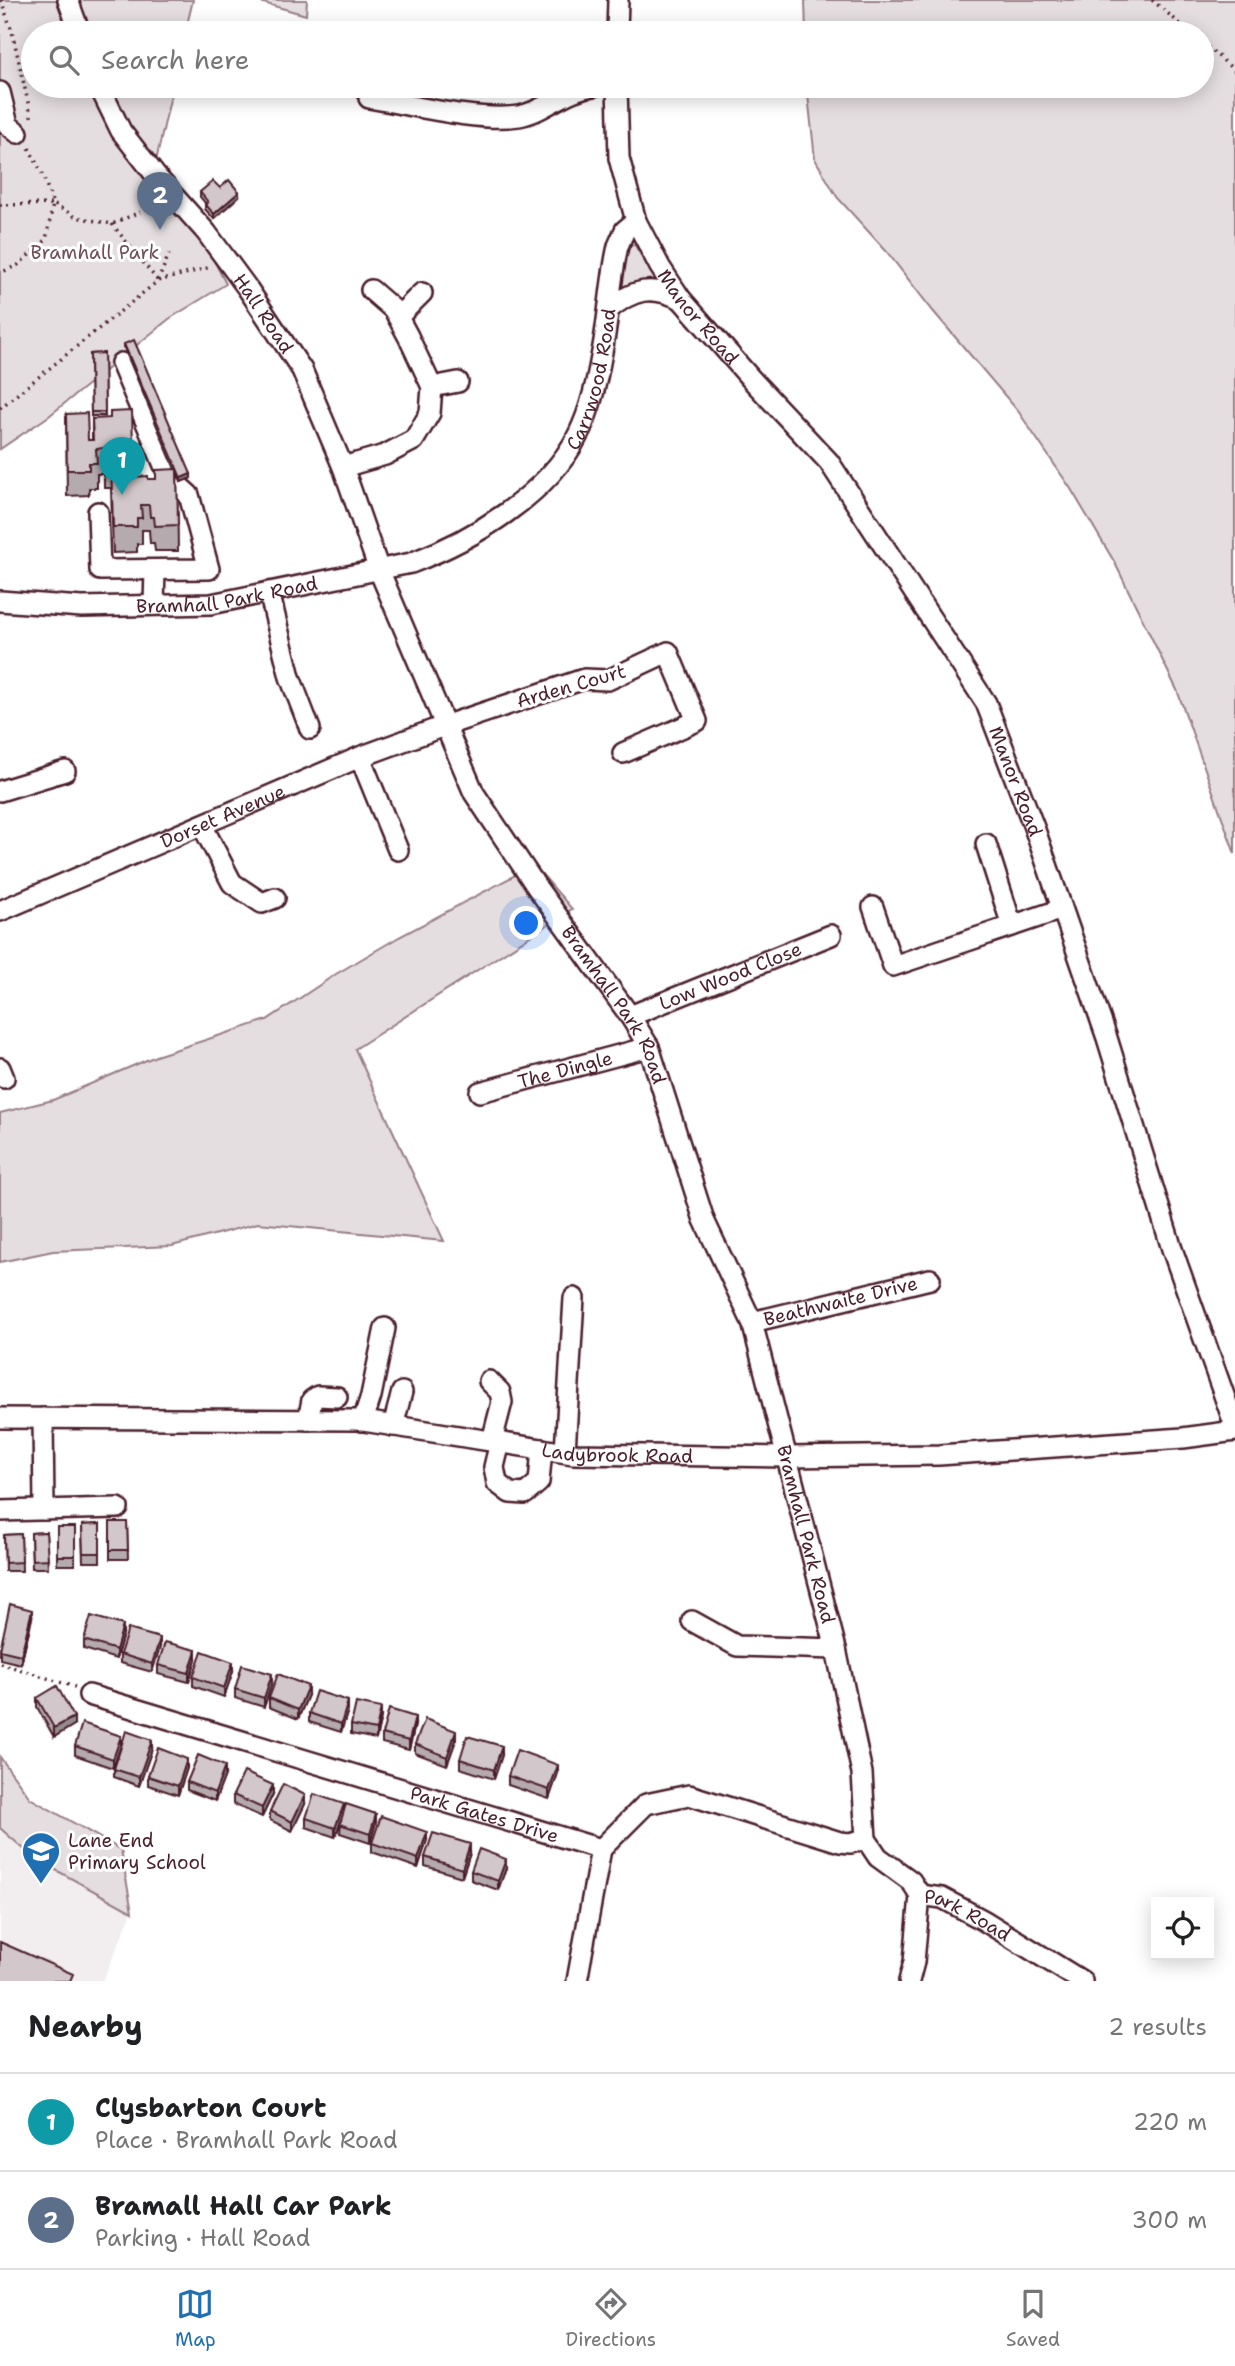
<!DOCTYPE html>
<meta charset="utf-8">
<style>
:root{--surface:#fff;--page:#f2f2f2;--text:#202124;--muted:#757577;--line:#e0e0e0;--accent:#1f6fb2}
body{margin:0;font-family:"Shantell Sans",sans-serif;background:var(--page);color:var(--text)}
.controls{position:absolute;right:21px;bottom:21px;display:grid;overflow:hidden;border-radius:0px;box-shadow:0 4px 18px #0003}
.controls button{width:63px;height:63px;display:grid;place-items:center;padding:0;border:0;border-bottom:2px solid var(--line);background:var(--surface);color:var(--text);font:35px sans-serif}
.you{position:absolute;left:527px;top:924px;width:24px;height:24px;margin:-18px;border:5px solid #fff;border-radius:50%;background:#1a73e8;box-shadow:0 0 0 10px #1a73e833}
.badge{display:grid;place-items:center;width:46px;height:46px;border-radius:50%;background:var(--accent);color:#fff;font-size:23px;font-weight:700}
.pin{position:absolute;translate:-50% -58px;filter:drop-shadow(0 2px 4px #0008)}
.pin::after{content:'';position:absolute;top:37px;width:24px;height:21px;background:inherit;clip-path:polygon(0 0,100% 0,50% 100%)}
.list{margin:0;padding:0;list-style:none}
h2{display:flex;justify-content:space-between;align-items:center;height:91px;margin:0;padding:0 28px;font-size:30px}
h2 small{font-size:23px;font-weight:400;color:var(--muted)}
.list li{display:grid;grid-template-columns:46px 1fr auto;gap:21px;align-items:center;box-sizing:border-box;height:98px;padding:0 28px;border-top:2px solid var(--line)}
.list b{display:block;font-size:26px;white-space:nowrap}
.list p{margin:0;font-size:23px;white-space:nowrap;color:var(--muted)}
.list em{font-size:23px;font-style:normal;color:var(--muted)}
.icon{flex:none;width:38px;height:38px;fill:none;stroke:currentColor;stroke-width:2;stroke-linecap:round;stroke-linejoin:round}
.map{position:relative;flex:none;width:1235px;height:1981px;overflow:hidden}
.search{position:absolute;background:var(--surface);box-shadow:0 4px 18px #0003;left:21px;right:21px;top:21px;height:77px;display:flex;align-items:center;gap:18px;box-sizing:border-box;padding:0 24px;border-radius:38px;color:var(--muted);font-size:26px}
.sheet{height:287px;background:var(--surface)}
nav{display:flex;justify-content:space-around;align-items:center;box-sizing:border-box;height:98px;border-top:2px solid var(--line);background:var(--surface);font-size:19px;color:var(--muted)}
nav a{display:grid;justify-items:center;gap:4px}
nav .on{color:var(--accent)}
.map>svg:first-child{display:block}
.built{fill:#f2eeef}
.green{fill:#e5dee0;stroke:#987e86;stroke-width:2}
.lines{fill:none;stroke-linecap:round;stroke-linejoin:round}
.minor-casing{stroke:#4a1f2b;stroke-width:24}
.path{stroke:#4a1f2b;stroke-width:3.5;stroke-dasharray:2 5;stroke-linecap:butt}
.minor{stroke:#fff;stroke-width:19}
.wall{fill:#b5abaf;stroke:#4a1f2b;stroke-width:2}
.shaded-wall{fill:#938b8e;stroke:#4a1f2b;stroke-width:2}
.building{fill:#d2c7cb;stroke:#4a1f2b;stroke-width:2}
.labels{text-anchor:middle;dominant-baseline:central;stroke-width:6;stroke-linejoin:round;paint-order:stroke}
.park-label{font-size:19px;fill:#714f58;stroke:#fff}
.street-label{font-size:19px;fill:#4a1f2b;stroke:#fff}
.poi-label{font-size:19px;fill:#4a1f2b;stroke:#fff;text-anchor:start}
</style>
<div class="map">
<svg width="1235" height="1981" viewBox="0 0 1235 1981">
<rect width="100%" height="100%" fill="#fff"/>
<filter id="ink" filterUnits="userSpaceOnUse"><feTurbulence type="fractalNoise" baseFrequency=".0143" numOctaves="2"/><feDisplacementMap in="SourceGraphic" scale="14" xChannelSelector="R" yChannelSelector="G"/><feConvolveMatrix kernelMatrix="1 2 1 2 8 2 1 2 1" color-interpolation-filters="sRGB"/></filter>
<g filter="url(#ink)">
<path class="built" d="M0,1828L34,1858L132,1912L103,1981H0Z"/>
<path class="green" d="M0,0H193L185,33H33V86H173L154,170L206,245L226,284L169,319L49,416L0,449Z
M307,0L306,15L256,1V0Z
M805,0H1235V854L1177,690L1115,563L1071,489L1018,411L933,311L887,252L837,197L815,159L807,86H1202V33H806Z
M634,244L657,281L621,289L628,247Z
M534,865L572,909L355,1049L444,1241L258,1223L172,1246L53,1251L0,1262V1113L53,1100L156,1056L267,1020L336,974L399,937Z
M0,1757L30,1798L121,1850L132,1912L34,1858L0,1828Z"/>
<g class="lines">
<g class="minor-casing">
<g id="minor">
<path d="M68,0L80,33"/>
<path d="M617,33L618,0"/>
<path id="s1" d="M99,86L121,131L156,176L206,232L248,289L302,370L343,467L379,570L474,793L538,889L630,1016L649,1047L704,1220L752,1322L836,1649L862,1773L866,1839L878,1857L911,1881L920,1895L914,1962L909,1981"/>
<path id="s2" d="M617,86L619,158L636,221L660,267L681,299L752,380L829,462L986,703L1035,830L1107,1038L1172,1249L1235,1426"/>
<path d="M0,92L8,125L18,133"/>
<path d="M369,98C411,105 479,122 519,116C544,112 565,89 594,86"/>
<path d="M609,309C634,289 651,285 681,299"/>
<path d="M398,317L422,293"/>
<path d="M432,387L458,382"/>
<path d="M343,467L385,455L414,440L430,413L432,387L408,336L394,310L371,290"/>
<path d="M98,512L100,570L209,569L189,495L169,477L121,363"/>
<path d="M269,592L290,677L310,729"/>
<path id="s3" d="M0,601L82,607L211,604L411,563C472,540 548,495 578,435C591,409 597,380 602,352C609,317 610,281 618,246L625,230L636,221"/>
<path d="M154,605L155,570"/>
<path d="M360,757L398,850"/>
<path d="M0,791L65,771"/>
<path d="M202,825L232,883L262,903L275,898"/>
<path d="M986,844L1012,926"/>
<path d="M873,907L893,966L1062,909"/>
<path id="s4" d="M0,911L360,757L444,726L584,679L608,680L668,652L697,721L623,753"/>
<path id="s5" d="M630,1016L831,935"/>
<path d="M0,1068L4,1078"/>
<path id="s6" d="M480,1092L649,1047"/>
<path id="s7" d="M752,1322L930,1279"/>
<path d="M489,1381L500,1392L502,1402L492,1441"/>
<path id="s8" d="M0,1418L357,1420L573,1454L786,1457L939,1455L1183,1438L1235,1431"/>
<path d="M43,1418L44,1510"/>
<path d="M308,1420L312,1400L318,1396L337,1397"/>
<path d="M363,1421L371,1396L385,1328"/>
<path d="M393,1426L402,1392"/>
<path d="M500,1442L494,1467L497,1483L510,1493L525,1494L539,1482L542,1449"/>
<path d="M565,1452L574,1298"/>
<path d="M0,1511L118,1508"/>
<path d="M692,1621L737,1646L836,1649"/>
<path id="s9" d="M89,1695L601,1849L646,1804L689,1795L840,1842L850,1843L866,1839"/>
<path id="s10" d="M920,1895L942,1898L983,1920L1082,1981"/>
<path d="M577,1981L601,1849"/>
</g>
</g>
<path class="path" d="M1,0L12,31L32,120
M1152,0L1191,33
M1202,42L1235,71
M29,148L42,173L53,204L76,217L112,224L140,212
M0,205L53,204L46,240L18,265L0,273
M112,224L158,281
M158,281L169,254
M0,408L158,281L211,267
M0,1663L75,1687"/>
<use href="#minor" class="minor"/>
</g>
<path class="wall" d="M220,188L239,196L214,219L205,209V204H206L200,197V192Z
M124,344L191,478L181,482L177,473L178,551H155L154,543H150L149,530H142V544H137V552L113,553L111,488H104V474H97V488H89V495L67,496L66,414L88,440H92V419L134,477L148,479H156L175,469L124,348Z
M104,353L105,416H91L90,354Z
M110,1522H127L128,1559H110Z
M100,1524V1562H83L82,1525Z
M57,1527H75V1565H57Z
M46,1532L48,1568H32L31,1533Z
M21,1534L22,1571H5L4,1535Z
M32,1618L21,1664L0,1659V1647Z
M123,1634L116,1659L84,1649V1640Z
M160,1647L152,1672L120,1663V1654Z
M196,1659L189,1682L158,1674V1665Z
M233,1671L224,1697L193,1686V1677Z
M272,1683L264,1707L235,1698V1689Z
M308,1695L298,1719L269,1707V1698Z
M37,1698L74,1725L54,1737L37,1707Z
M348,1710L341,1732L309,1722V1713Z
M381,1717L376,1739L351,1734V1725Z
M415,1725L409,1750L382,1743V1734Z
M456,1740L447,1765L415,1753V1744Z
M121,1745L113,1768L75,1755V1746Z
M152,1749L139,1786L114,1777V1769Z
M502,1755L494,1779L460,1768V1759Z
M187,1768L178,1795L148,1785V1776Z
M558,1773L549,1799L508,1785V1776Z
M225,1775L215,1801L187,1790V1782Z
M273,1794L262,1817L233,1804V1795Z
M305,1804L292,1831L270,1820V1811Z
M344,1812L376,1822L370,1843L340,1833L341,1822L335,1837L306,1827V1818Z
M427,1840L418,1868L372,1852V1843Z
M470,1853L462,1877L425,1866V1857Z
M506,1868L498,1890L471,1880V1871Z"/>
<path class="shaded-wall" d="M239,192V196L214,219V214Z
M191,474V478L181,482V478Z
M32,1610V1618L21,1664V1655Z
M123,1625V1634L116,1659V1650Z
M160,1638V1647L152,1672V1664Z
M196,1650V1659L189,1682V1673Z
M233,1662V1671L224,1697V1688Z
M272,1674V1683L264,1707V1698Z
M308,1686V1695L298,1719V1710Z
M348,1701V1710L341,1732V1724Z
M381,1708V1717L376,1739V1730Z
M74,1717V1725L54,1737V1728Z
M415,1717V1725L409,1750V1741Z
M456,1731V1740L447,1765V1757Z
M121,1736V1745L113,1768V1759Z
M152,1740V1749L139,1786V1777Z
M502,1746V1755L494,1779V1770Z
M187,1759V1768L178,1795V1786Z
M558,1765V1773L549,1799V1790Z
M225,1766V1775L215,1801V1793Z
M273,1785V1794L262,1817V1808Z
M305,1795V1804L292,1831V1822Z
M344,1804V1813L335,1837V1828Z
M376,1814V1822L370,1843V1834Z
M427,1832V1840L418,1868V1859Z
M470,1844V1853L462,1877V1869Z
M506,1859V1868L498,1890V1881Z"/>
<path class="building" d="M229,180L239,192L214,214L205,204L208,202L200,192L213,181L220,188Z
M134,340L191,474L181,478L124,344Z
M104,353L105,412H91L90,354Z
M132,411L134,477L148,476V479H156V470L177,469L178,525L155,526L154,517H150L149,505H141L142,518H137V527H113L111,463H104V448L96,449L97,463H89V470H67L66,414L87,413L88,440H93L92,419L110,418V412Z
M110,1522H127L128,1550H110Z
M100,1524V1553H83L82,1525Z
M57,1527H75V1556H57Z
M46,1532L48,1559L32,1560L31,1533Z
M21,1534L22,1562L5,1563L4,1535Z
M10,1604L32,1610L21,1655L0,1650Z
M91,1616L123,1625L116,1650L84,1640Z
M128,1629L160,1638L152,1664L120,1654Z
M165,1642L196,1650L189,1673L158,1665Z
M202,1651L233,1662L224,1688L193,1677Z
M242,1665L272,1674L264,1698L235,1689Z
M278,1674L308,1686L298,1710L269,1698Z
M57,1686L74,1717L54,1728L37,1698Z
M316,1691L348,1701L341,1724L309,1713Z
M356,1703L381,1708L376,1730L351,1725Z
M389,1709L415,1717L409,1741L382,1734Z
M425,1719L456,1731L447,1757L415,1744Z
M82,1723L121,1736L113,1759L75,1746Z
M126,1731L152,1740L139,1777L114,1769Z
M467,1736L502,1746L494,1770L460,1759Z
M158,1748L187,1759L178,1786L148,1776Z
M517,1750L558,1765L549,1790L508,1776Z
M198,1755L225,1766L215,1793L187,1782Z
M244,1772L273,1785L262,1808L233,1795Z
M283,1784L305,1795L292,1822L270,1811Z
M314,1794L344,1804L335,1828L306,1818Z
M346,1804L376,1814L370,1834L340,1824Z
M381,1816L427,1832L418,1859L372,1843Z
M433,1833L470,1844L462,1869L425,1857Z
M479,1849L506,1859L498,1881L471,1871Z
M0,1942L73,1974L70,1981H0Z"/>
</g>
<defs>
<g id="school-pin" transform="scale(2.0125)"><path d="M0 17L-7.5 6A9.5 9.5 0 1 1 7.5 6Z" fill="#1f6fb2" stroke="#fff"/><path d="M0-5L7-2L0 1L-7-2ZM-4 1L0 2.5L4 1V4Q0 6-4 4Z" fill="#fff"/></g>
</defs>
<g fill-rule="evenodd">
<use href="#school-pin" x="41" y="1851"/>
</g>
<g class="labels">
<g class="park-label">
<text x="95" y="252">Bramhall Park</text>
</g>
<g class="street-label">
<text stroke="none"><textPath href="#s1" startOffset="282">Hall Road</textPath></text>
<text stroke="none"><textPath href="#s2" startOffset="252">Manor Road</textPath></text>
<text stroke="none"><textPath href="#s3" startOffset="688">Carrwood Road</textPath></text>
<text stroke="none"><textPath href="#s3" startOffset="228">Bramhall Park Road</textPath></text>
<text transform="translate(571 686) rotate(-16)">Arden Court</text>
<text stroke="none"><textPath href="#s2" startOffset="819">Manor Road</textPath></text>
<text stroke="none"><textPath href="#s4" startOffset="242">Dorset Avenue</textPath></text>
<text stroke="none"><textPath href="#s5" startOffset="108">Low Wood Close</textPath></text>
<text stroke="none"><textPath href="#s1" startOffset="1062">Bramhall Park Road</textPath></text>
<text stroke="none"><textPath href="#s6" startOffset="88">The Dingle</textPath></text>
<text stroke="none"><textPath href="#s7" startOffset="91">Beathwaite Drive</textPath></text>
<text stroke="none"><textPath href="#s8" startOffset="620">Ladybrook Road</textPath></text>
<text stroke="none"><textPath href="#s1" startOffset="1629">Bramhall Park Road</textPath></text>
<text stroke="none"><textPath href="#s9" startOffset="413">Park Gates Drive</textPath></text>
<text stroke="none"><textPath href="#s10" startOffset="52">Park Road</textPath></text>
</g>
<g class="poi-label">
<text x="68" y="1840">Lane End<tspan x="68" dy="22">Primary School</tspan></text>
</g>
</g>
</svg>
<div class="controls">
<button><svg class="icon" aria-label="locate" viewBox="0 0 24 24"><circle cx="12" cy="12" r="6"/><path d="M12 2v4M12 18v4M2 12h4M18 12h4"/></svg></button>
</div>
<div class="you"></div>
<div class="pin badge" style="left:122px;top:495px;background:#0f9aa8">1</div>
<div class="pin badge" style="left:160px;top:230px;background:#5c6f8a">2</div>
<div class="search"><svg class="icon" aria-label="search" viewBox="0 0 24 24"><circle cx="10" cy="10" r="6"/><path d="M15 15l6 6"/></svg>Search here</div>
</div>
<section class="sheet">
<h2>Nearby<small>2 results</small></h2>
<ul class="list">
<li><span class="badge" style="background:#0f9aa8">1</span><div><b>Clysbarton Court</b><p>Place · Bramhall Park Road</p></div><em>220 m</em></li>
<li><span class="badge" style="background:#5c6f8a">2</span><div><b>Bramall Hall Car Park</b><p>Parking · Hall Road</p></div><em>300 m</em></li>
</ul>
</section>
<nav>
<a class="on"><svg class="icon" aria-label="map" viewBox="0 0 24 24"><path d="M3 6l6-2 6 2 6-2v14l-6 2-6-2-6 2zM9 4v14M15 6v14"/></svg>Map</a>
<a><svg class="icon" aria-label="directions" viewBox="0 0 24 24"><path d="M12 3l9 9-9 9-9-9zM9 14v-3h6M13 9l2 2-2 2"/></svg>Directions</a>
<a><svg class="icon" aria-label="saved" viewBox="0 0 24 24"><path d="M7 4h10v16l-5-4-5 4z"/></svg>Saved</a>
</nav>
